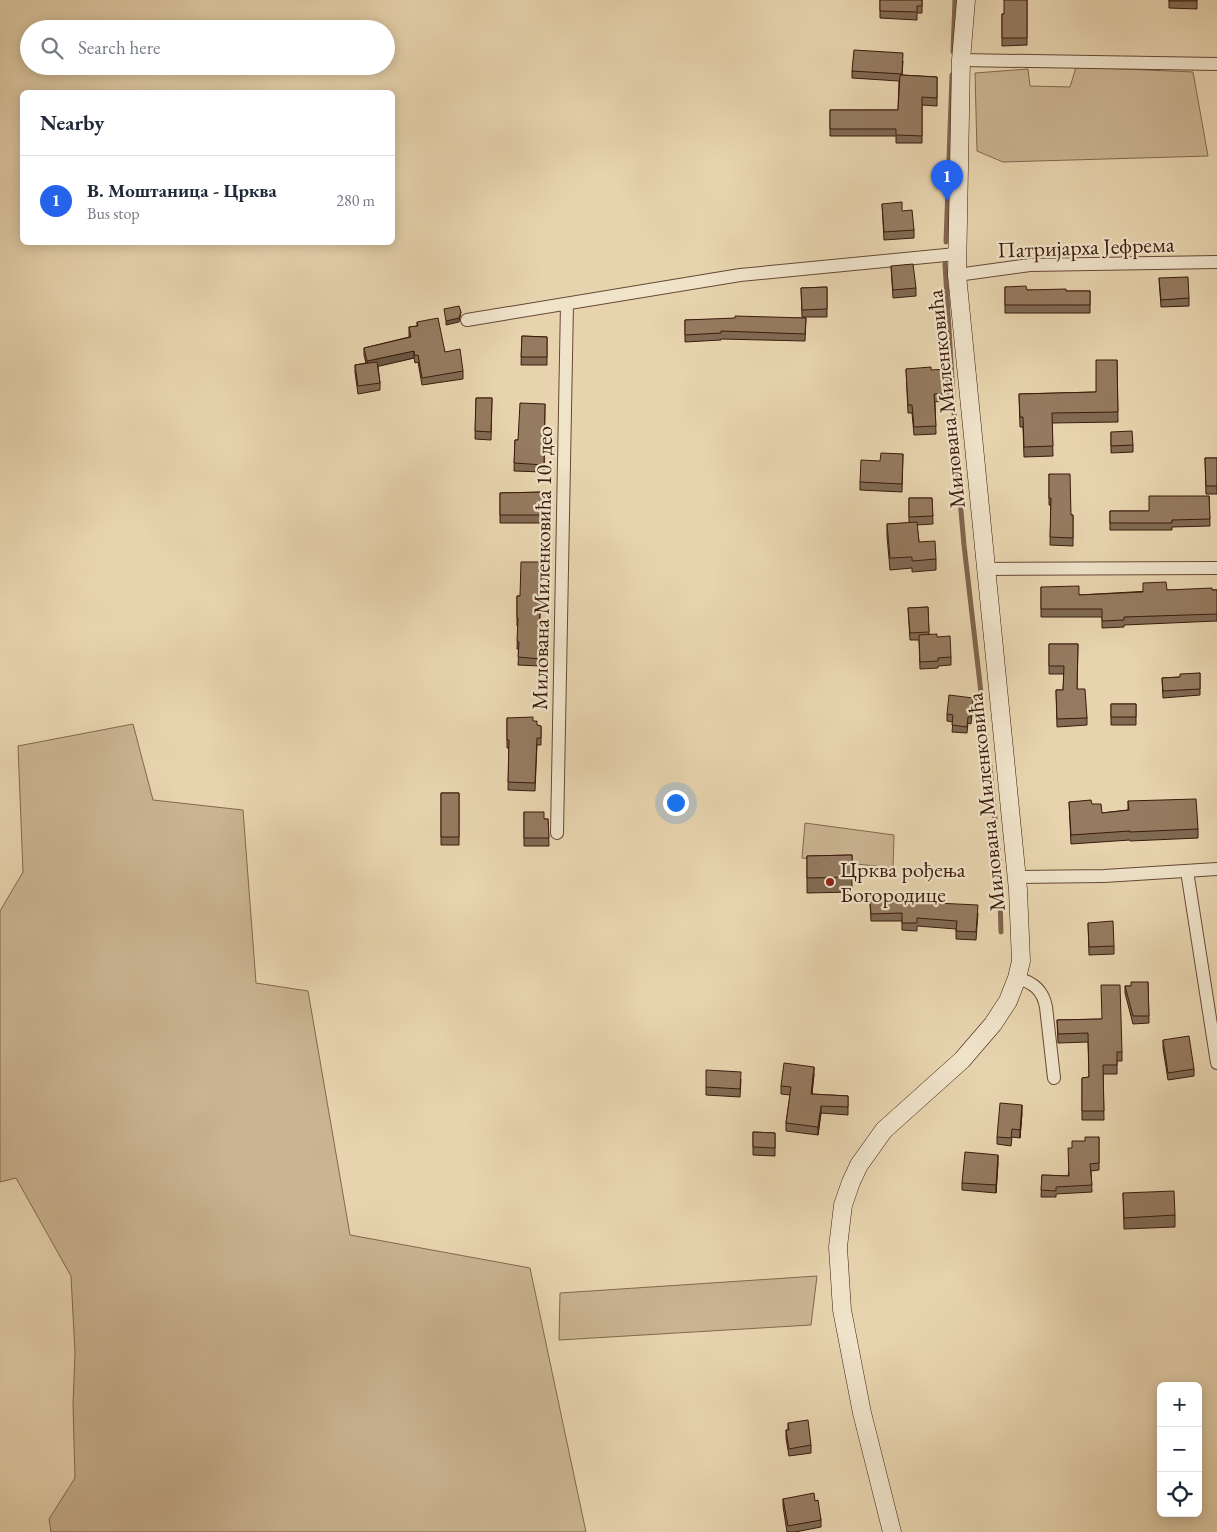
<!DOCTYPE html>
<meta charset="utf-8">
<style>
:root{--surface:#fff;--page:#f6f6f7;--text:#1f2937;--muted:#747a83;--line:#e0e1e3;--accent:#2563eb}
body{margin:0;font-family:"EB Garamond",serif;background:var(--page);color:var(--text)}
.controls{position:absolute;right:15px;bottom:15px;display:grid;overflow:hidden;border-radius:8px;box-shadow:0 2px 12px #0003}
.controls button{width:45px;height:45px;display:grid;place-items:center;padding:0;border:0;border-bottom:1px solid var(--line);background:var(--surface);color:var(--text);font:25px sans-serif}
.you{position:absolute;left:675px;top:802px;width:18px;height:18px;margin:-12px;border:4px solid #fff;border-radius:50%;background:#1a73e8;box-shadow:0 0 0 8px #1a73e833}
.badge{display:grid;place-items:center;width:32px;height:32px;border-radius:50%;background:var(--accent);color:#fff;font-size:16px;font-weight:700}
.pin{position:absolute;translate:-50% -41px;filter:drop-shadow(0 1px 2px #0008)}
.pin::after{content:'';position:absolute;top:26px;width:18px;height:15px;background:inherit;clip-path:polygon(0 0,100% 0,50% 100%)}
.list{margin:0;padding:0;list-style:none}
h2{display:flex;justify-content:space-between;align-items:center;height:65px;margin:0;padding:0 20px;font-size:21px}
h2 small{font-size:16px;font-weight:400;color:var(--muted)}
.list li{display:grid;grid-template-columns:32px 1fr auto;gap:15px;align-items:center;box-sizing:border-box;height:90px;padding:0 20px;border-top:1px solid var(--line)}
.list b{display:block;font-size:19px;white-space:nowrap}
.list p{margin:0;font-size:16px;white-space:nowrap;color:var(--muted)}
.list em{font-size:16px;font-style:normal;color:var(--muted)}
.icon{flex:none;width:28px;height:28px;fill:none;stroke:currentColor;stroke-width:2;stroke-linecap:round;stroke-linejoin:round}
.map{position:relative;flex:none;width:1217px;height:1532px;overflow:hidden}
.search{position:absolute;background:var(--surface);box-shadow:0 2px 12px #0003;left:20px;top:20px;width:375px;height:55px;display:flex;align-items:center;gap:12px;box-sizing:border-box;padding:0 18px;border-radius:28px;color:var(--muted);font-size:19px}
.panel{position:absolute;background:var(--surface);box-shadow:0 2px 12px #0003;left:20px;top:90px;width:375px;height:155px;border-radius:8px}
.map>svg:first-child{display:block}
.green{fill:#cab492;stroke:#83674e}
.lines{fill:none;stroke-linecap:round;stroke-linejoin:round}
.stream{stroke:#80644c;stroke-width:5}
.street-casing{stroke:#674834;stroke-width:14}
.secondary-casing{stroke:#3c1a0b;stroke-width:19}
.street{stroke:#efe3ca;stroke-width:12}
.secondary{stroke:#efe3ca;stroke-width:18}
.wall{fill:#806a53;stroke:#3c1a0b}
.shaded-wall{fill:#685643;stroke:#3c1a0b}
.building{fill:#957b60;stroke:#3c1a0b}
.poi-dot{fill:#8f2418;stroke:#efe3ca;stroke-width:2}
.labels{text-anchor:middle;dominant-baseline:central;stroke-width:4.5;stroke-linejoin:round;paint-order:stroke}
.street-label{font-size:22px;fill:#3c1a0b;stroke:#efe3ca}
.poi-label{font-size:22px;fill:#3c1a0b;stroke:#efe3ca;text-anchor:start}
</style>
<div class="map">
<svg width="1217" height="1532" viewBox="0 0 1217 1532">
<rect width="100%" height="100%" fill="#e7d4ae"/>
<filter id="stains"><feTurbulence type="fractalNoise" baseFrequency=".004" numOctaves="4"/><feColorMatrix values="0 0 0 0 .2 0 0 0 0 .09 0 0 0 0 .02 0 0 0 .5 -.17"/></filter>
<radialGradient id="worn" r=".72"><stop offset=".6" stop-color="#630" stop-opacity="0"/><stop offset="1" stop-color="#630" stop-opacity=".3"/></radialGradient>
<path class="green" d="M1076,67L1193,72L1208,156L1003,162L977,151L975,73L1028,69L1030,86L1070,87Z
M133,724L153,800L243,810L256,983L308,991L350,1235L530,1268L586,1532H51L49,1519L75,1478L73,1404L75,1353L71,1276L16,1178L0,1182V911L23,872L18,746Z
M805,823L894,835L893,868L802,858Z
M817,1276L811,1325L559,1340L560,1293Z"/>
<g class="lines">
<path class="stream" d="M953,52L955,0
M946,242L952,75
M945,264L958,477L964,545L987,745
M990,766L1001,882
M1000,896L1001,932"/>
<g class="street-casing">
<path id="street" d="M961,60L1217,64
M957,275L1030,265L1217,262
M467,320L740,275L956,254
M985,569L1217,568
M557,833L567,304
M1187,871L1217,1063
M1017,877L1104,876L1217,869
M1017,978C1033,982 1043,990 1046,1007L1054,1078"/>
</g>
<g class="secondary-casing">
<path id="secondary" d="M892,1532L862,1413L842,1310L838,1247L843,1205L851,1182L859,1165L884,1130L962,1060L993,1024L1008,1001L1017,978L1021,961L1018,890L957,275L961,60L966,0"/>
</g>
<use href="#street" class="street"/>
<use href="#secondary" class="secondary"/>
</g>
<path class="wall" d="M880,0H922V13H917V20L880,18Z
M1027,0V45L1002,46V14H1004Z
M1169,0H1197V9L1169,8Z
M903,61L902,75L937,77V106L922,105V143H896V136H830V110H898L899,81L852,78V71Z
M882,204L902,211L914,230V238L884,240Z
M891,266L916,288V296L893,298Z
M1159,278L1189,298V306L1161,307Z
M827,287V317H802L801,288Z
M1005,287L1027,290L1066,291H1090V313H1005Z
M806,318L805,341L721,339V340L685,342V320Z
M417,322L463,371V379L422,385L418,362L415,363L414,358L378,366L380,383V390L358,394L355,372V365L366,363L364,355V348L409,337V327L417,326Z
M522,336L547,337V365H521Z
M1117,360L1118,422L1052,423L1053,456L1024,457L1023,427H1020L1019,394L1096,392Z
M906,369L931,370L949,393V400L935,402L936,434L914,435L912,413H908Z
M476,398H492L491,440L475,439Z
M545,404L544,472L514,471L515,440H518Z
M1111,432L1133,445V452L1111,453Z
M903,454L902,492L860,490V482L880,461Z
M1205,458H1217V494H1206Z
M1049,474L1071,515H1073V546L1050,545L1051,505H1049Z
M545,492L544,523H500V493Z
M1209,496L1210,526L1172,527V530H1110V511H1149Z
M909,498H932L933,524L917,525L919,542L936,559V570L912,572V568L890,570L887,536V524L909,523Z
M1041,587L1079,595L1167,590H1217V621L1124,625V627L1102,628V617H1041Z
M517,596L540,597V628L541,635L540,666L518,665L519,649H517L518,626H517Z
M928,607L929,634L937,637L951,657V665L938,666V668L920,669L919,640H910L908,608Z
M1049,644H1078L1077,689L1087,718V725L1057,727L1056,690H1063L1064,674H1049Z
M1200,673V695L1163,698L1162,678L1180,677Z
M1111,704H1136V725H1111Z
M973,705L971,724L968,723L967,733L952,732L953,722L947,721V714Z
M507,718L533,721L537,725L541,726V745H537L535,791L508,790L509,748H507Z
M441,793H459V845H441Z
M1128,801L1198,829V838L1130,841V840L1071,844L1069,802L1092,804L1102,813L1128,810Z
M524,812L544,819H548L549,846H524Z
M852,855V892L807,893V856Z
M870,902L978,913L976,940L956,939V929L917,926V931L902,930V921H871Z
M1088,923L1114,946V954L1089,955Z
M1148,982L1149,1023L1133,1024L1125,993V986H1131Z
M1102,1019L1122,1052V1061H1117V1074H1103L1104,1120H1082V1078L1089,1077L1088,1042L1058,1043L1057,1020Z
M1163,1040L1194,1069V1076L1168,1080L1163,1048Z
M814,1074L812,1094L848,1096V1115L821,1113L818,1135L786,1131V1123L790,1095L781,1094V1086Z
M741,1079L740,1097L706,1095V1087Z
M1022,1113L1020,1138L1012,1137L1011,1146L997,1144V1137Z
M753,1132L775,1133V1156L753,1155Z
M1099,1137V1170L1091,1171L1092,1192L1056,1194V1197H1041L1042,1175L1068,1176L1072,1148L1085,1141Z
M998,1163L996,1193L962,1190V1183Z
M1123,1193L1175,1215V1227L1124,1229Z
M788,1423L811,1445V1453L789,1456L786,1438V1430H788Z
M783,1499L815,1501L821,1520V1527L795,1532H787L783,1506Z"/>
<path class="shaded-wall" d="M461,312L459,322L446,325V321Z
M414,351V358L367,369V361Z
M814,1067V1074L811,1101V1094Z
M1022,1105V1113L1020,1138V1130Z
M821,1106V1113L818,1135V1127Z
M998,1155V1163L996,1193V1185Z"/>
<path class="building" d="M880,0H922V6H917V12L880,11Z
M1004,0H1027V38H1002V14H1004Z
M1169,0H1197V1H1169Z
M854,50L903,53L902,74L852,71Z
M900,75L937,77V98L922,97V136L896,135V129H830V110H898Z
M902,202V211L912,210L914,230L884,232L882,204Z
M913,264L916,288L893,290L891,266Z
M1188,277L1189,298L1161,300L1159,278Z
M1026,286L1027,290L1066,289V291H1090V305H1005V287Z
M827,287V309L802,310L801,288Z
M459,306L461,312L459,318L446,321L444,309Z
M735,316L806,318L805,334L721,331V333L685,335V320L735,318Z
M438,318L445,352L460,349L463,371L422,378L418,355L415,356L414,351L367,361L364,348L411,337L409,327L418,326L417,322Z
M522,336L547,337V357H521Z
M1096,360H1117L1118,412L1052,413L1053,446L1024,447L1023,417H1020L1019,394L1096,392Z
M377,362L380,383L358,386L355,365Z
M931,367V370L947,369L949,393L934,394L936,426L914,427L912,405H908L906,369Z
M476,398H492L491,432L475,431Z
M520,403L545,404L544,465L514,463L515,440H518Z
M1132,431L1133,445L1111,446V432Z
M881,453L903,454L902,484L860,482L861,460L880,461Z
M1205,458H1217V486H1206Z
M1049,474H1070L1071,515H1073V538L1050,537L1051,498H1049Z
M545,492L544,515H500V493Z
M1149,496H1209L1210,519L1172,520V523H1110V511H1149Z
M909,498H932L933,516L909,517Z
M917,522L919,542L935,541L936,559L912,561V557L890,558L887,524Z
M521,562H540L539,597H541L539,628H541L540,659L518,657L519,642L517,641L518,618H517V596H520Z
M1166,582L1167,590L1212,588V590H1217V614L1124,617V620L1102,621V609H1041V587L1079,586V595L1143,592V583Z
M928,607L929,632L910,633L908,608Z
M937,634V637L950,636L951,657L938,658V661L920,662L919,635Z
M1049,644H1078L1077,689H1085L1087,718L1057,719L1056,690H1063L1064,666H1049Z
M1200,673V689L1163,691L1162,678L1180,677V674Z
M949,695L973,698L971,717H968L967,727L952,725L953,715L947,714Z
M1111,704H1136V717H1111Z
M533,717V721H537V725L541,726V738H537L535,783L508,782L509,740H507V718Z
M441,793H459V837H441Z
M1196,799L1198,829L1130,832V831L1071,835L1069,802L1091,800L1092,804H1101L1102,813L1129,810L1128,801Z
M524,812H544V819H548L549,838H524Z
M852,855V877L807,878V856Z
M894,901L978,905L976,932L956,931L957,921L917,918V923H902V913L871,914L870,902Z
M1113,921L1114,946L1089,947L1088,923Z
M1131,982H1148L1149,1016H1133L1125,986H1131Z
M1101,985H1120L1122,1052H1117V1065H1103L1104,1111H1082V1078L1089,1077L1088,1033L1058,1034L1057,1020L1102,1019Z
M1189,1036L1194,1069L1168,1073L1163,1040Z
M784,1063L814,1067L811,1094L848,1096V1107L821,1106L818,1127L786,1123L791,1087L781,1086Z
M706,1070L741,1072L740,1089L706,1087Z
M1000,1103L1022,1105L1020,1130L1012,1129L1011,1138L997,1137Z
M753,1132L775,1133V1148L753,1147Z
M1085,1137H1099V1163L1090,1164L1092,1185L1056,1187V1191L1041,1190L1042,1175L1069,1176L1068,1148H1072V1141H1085Z
M965,1152L998,1155L996,1185L962,1183Z
M1174,1191L1175,1215L1124,1218L1123,1193Z
M808,1420L811,1445L789,1449L786,1430H789L788,1423Z
M814,1493L815,1501L818,1500L821,1520L788,1526L783,1499Z"/>
<circle class="poi-dot" cx="830" cy="882" r="5"/>
<g class="labels">
<g class="street-label">
<text transform="translate(1086 247) rotate(-2)">Патријарха Јефрема</text>
<text transform="translate(946 399) rotate(-96)">Милована Миленковића</text>
<text transform="translate(542 568) rotate(-89)">Милована Миленковића 10. део</text>
<text transform="translate(986 802) rotate(-96)">Милована Миленковића</text>
</g>
<g class="poi-label">
<text x="840" y="869">Црква рођења<tspan x="840" dy="25">Богородице</tspan></text>
</g>
</g>
<rect width="100%" height="100%" filter="url(#stains)"/>
<rect width="100%" height="100%" fill="url(#worn)"/>
</svg>
<div class="controls">
<button>+</button>
<button>−</button>
<button><svg class="icon" aria-label="locate" viewBox="0 0 24 24"><circle cx="12" cy="12" r="6"/><path d="M12 2v4M12 18v4M2 12h4M18 12h4"/></svg></button>
</div>
<div class="you"></div>
<div class="pin badge" style="left:947px;top:201px">1</div>
<div class="search"><svg class="icon" aria-label="search" viewBox="0 0 24 24"><circle cx="10" cy="10" r="6"/><path d="M15 15l6 6"/></svg>Search here</div>
<section class="panel">
<h2>Nearby<small></small></h2>
<ul class="list">
<li><span class="badge">1</span><div><b>В. Моштаница - Црква</b><p>Bus stop</p></div><em>280 m</em></li>
</ul>
</section>
</div>
